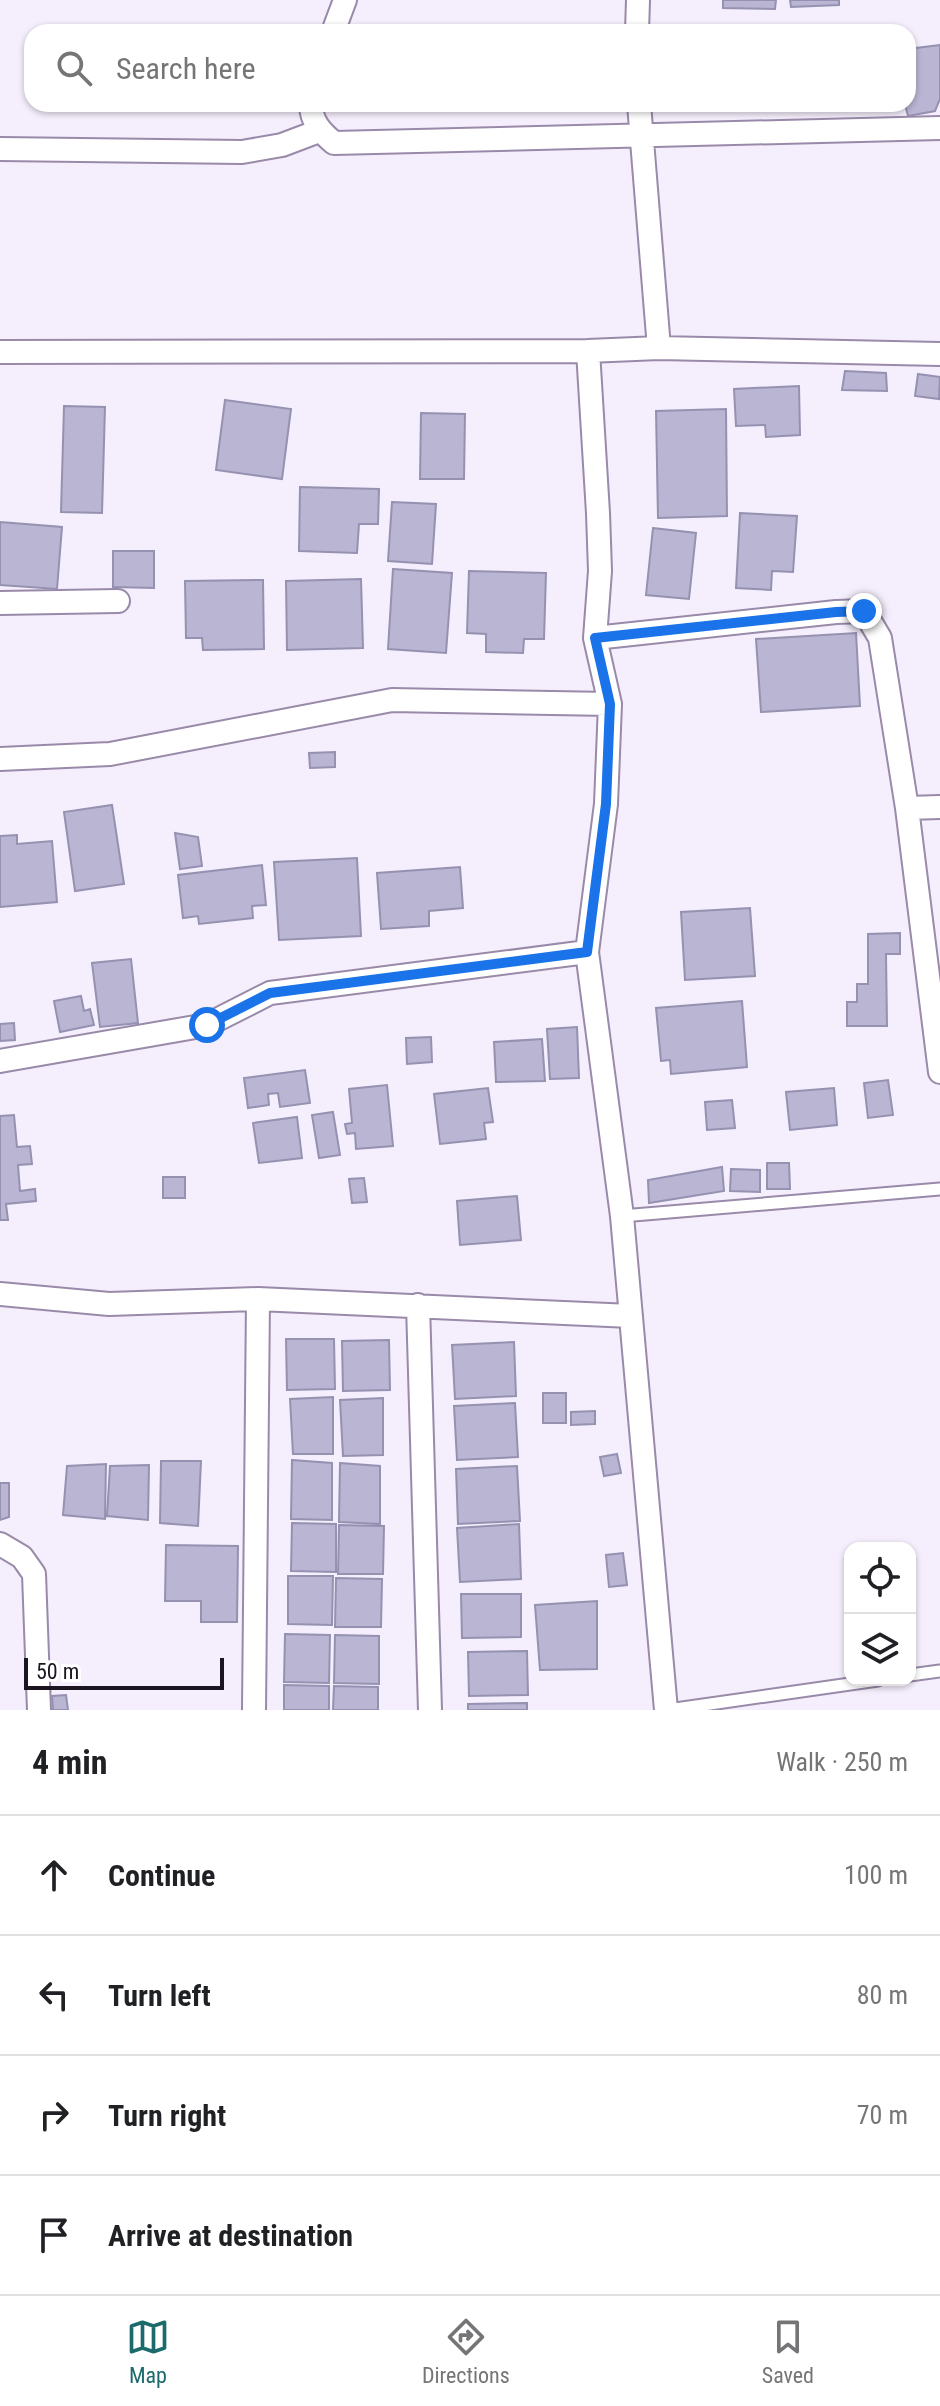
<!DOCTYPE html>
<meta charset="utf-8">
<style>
:root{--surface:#fff;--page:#f2f2f2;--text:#202124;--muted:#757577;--line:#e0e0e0;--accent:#1d6a6c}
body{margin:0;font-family:"Roboto Condensed",sans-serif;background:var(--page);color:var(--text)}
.controls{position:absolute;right:24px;bottom:24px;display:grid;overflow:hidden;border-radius:16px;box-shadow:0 2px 6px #0004}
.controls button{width:72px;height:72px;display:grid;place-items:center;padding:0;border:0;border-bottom:2px solid var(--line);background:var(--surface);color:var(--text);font:40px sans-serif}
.scale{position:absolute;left:24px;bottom:20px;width:200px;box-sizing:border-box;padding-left:8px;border:4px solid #1b1521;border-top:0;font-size:22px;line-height:28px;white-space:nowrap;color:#1b1521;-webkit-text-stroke:6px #fff;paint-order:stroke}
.stop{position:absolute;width:24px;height:24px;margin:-18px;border:6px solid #1a73e8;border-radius:50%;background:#fff}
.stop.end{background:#1a73e8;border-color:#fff;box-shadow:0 2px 8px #0008}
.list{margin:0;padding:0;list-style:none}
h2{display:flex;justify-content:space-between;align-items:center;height:104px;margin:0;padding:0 32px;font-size:34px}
h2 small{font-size:26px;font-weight:400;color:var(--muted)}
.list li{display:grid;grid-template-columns:52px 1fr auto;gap:24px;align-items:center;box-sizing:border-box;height:120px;padding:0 32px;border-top:2px solid var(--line)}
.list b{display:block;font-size:30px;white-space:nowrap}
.list em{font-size:26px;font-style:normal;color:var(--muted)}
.icon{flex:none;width:44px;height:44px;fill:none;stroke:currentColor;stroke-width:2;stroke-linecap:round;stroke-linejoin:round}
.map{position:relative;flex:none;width:940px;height:1710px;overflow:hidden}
.search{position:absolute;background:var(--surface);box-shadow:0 2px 6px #0004;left:24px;right:24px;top:24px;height:88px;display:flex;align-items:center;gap:20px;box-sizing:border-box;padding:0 28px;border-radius:24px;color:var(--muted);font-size:30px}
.sheet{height:584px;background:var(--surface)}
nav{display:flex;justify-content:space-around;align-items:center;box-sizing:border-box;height:112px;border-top:2px solid var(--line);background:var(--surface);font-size:22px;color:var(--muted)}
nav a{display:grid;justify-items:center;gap:4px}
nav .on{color:var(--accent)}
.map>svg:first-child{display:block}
.building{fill:#b9b5d3;stroke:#9591b1;stroke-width:2}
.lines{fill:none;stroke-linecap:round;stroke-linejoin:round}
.lane-casing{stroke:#998aa9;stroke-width:15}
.street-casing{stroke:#998aa9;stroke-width:26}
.lane{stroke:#fff;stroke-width:11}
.street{stroke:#fff;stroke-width:22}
.route{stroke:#1a73e8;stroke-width:10}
</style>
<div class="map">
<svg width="940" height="1710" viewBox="0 0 940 1710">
<rect width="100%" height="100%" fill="#f5eefc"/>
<path class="building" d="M723,0H776L775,9L723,8Z
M790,0H839V5L791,7Z
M940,45V99L935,111L908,116L905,104H908V49Z
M845,371L886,373L887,391L842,390Z
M918,374L940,377L939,399L915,396Z
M799,386L800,435L766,437L765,425L736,426L734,389Z
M225,400L291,409L282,479L216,470Z
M64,406L105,407L102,513L61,512Z
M726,409L727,516L658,518L656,411Z
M421,413L465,414L464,479H420Z
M300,487L379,489L378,524H359L357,553L299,551Z
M392,502L436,504L432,564L388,561Z
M740,513L797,516L793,572L772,571L771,590L736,588Z
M0,522L62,527L57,589L0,585Z
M653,528L696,533L689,599L646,595Z
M113,551H154V588L113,587Z
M393,569L452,573L446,653L388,649Z
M469,571L546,573L544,639H524L523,653L486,652V634L467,633Z
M361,579L363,648L287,650L286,581Z
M263,580L264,649L203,650L202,638H186L185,581Z
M856,633L860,706L761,712L756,639Z
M335,752V767L310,768L309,753Z
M112,805L124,884L75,891L64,812Z
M175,833L198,837L202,866L180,869Z
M17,835V844L52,841L57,902L0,907V836Z
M357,858L361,936L279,940L274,862Z
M262,865L266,905L252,906L253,918L199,924L198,916L183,918L178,875Z
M460,867L463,908L429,911V926L381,929L377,873Z
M750,908L755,976L685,980L681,912Z
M900,933V954H886L887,1026H847V1002H857V984H868V934Z
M131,959L138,1023L100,1027L92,963Z
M81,996L84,1011L90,1009L94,1025L60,1032L54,1001Z
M742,1001L747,1067L671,1074L670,1060L661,1061L656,1008Z
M14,1023L15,1040L0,1041V1024Z
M577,1027L579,1078L550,1079L547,1029Z
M431,1037L432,1062L407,1064L406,1038Z
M542,1039L545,1081L496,1082L494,1042Z
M305,1070L310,1103L280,1107L278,1093L268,1094L269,1105L248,1108L244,1078Z
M888,1080L893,1115L868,1118L864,1083Z
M387,1085L393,1146L356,1149L355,1133L347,1134L345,1124L352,1123L349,1089Z
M488,1088L493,1122L484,1123L486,1139L440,1144L434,1094Z
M834,1088L837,1125L790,1130L786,1092Z
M732,1100L735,1128L707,1130L705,1102Z
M333,1112L340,1155L319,1158L312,1115Z
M14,1115L17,1147L30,1146L32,1164L18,1165L20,1191L35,1189L36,1201L6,1204L8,1220H0V1116Z
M297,1117L302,1158L259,1163L253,1123Z
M767,1163H789L790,1189H767Z
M722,1167L724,1191L649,1203L648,1180Z
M731,1169L760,1170V1192L730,1191Z
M163,1177H185V1198H163Z
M364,1178L367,1202L352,1203L349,1179Z
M517,1196L521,1240L460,1245L457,1201Z
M286,1339H334L335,1389L287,1390Z
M389,1340L390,1390L343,1391L342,1341Z
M514,1342L516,1396L455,1399L452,1345Z
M543,1393H566V1423H543Z
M333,1397V1454H293L290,1399Z
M383,1398V1455L343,1456L340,1400Z
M515,1403L518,1457L457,1460L454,1406Z
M595,1411V1424L571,1425V1412Z
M617,1454L621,1473L604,1476L600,1457Z
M292,1460L332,1463V1520L291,1519Z
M161,1461H201L198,1526L160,1523Z
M340,1463L380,1466V1524L339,1522Z
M106,1464L105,1519L63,1515L67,1466Z
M149,1465L148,1520L107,1516L110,1466Z
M517,1466L520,1521L458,1524L456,1469Z
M0,1483H9V1517L0,1520Z
M292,1523L336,1524V1572L291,1571Z
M519,1524L521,1579L460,1582L457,1528Z
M339,1525L384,1526L383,1574H338Z
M166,1545L238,1546L237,1622H201V1601H165Z
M623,1553L627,1585L609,1587L606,1555Z
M288,1576H333L332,1625L288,1624Z
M336,1578L382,1579L381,1627H335Z
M461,1594H521V1637L462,1638Z
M597,1601V1669L540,1670L535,1605Z
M285,1634L330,1635L329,1683L284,1682Z
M335,1635L379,1636V1684L334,1683Z
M527,1651L528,1695L469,1696L468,1652Z
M284,1685L329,1686V1710H284Z
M334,1686L378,1687V1710H333Z
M66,1695L68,1710H53L52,1696Z
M527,1703V1710H468V1704Z"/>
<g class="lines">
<g class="lane-casing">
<path id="lane" d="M622,1216L940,1189
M910,1675L940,1671
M668,1710L878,1680"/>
</g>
<g class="street-casing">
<path id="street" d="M333,32L345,0
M637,32L638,0
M311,104C311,122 321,132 334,143L940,128
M639,104L659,348
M0,149L242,152L282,145L319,131
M588,351L598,513L600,571L595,638L610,704L606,804L587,952L622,1216L666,1710
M0,352L588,351L659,348L940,354
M0,603L118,601
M595,638L836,612L864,611L880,638L907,808L940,1072
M0,759L110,754L392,700L610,704
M907,808L940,807
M0,1061L207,1025L270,993L587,952
M0,1294L109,1304L258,1299L631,1316
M418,1305L430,1710
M0,1544L22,1557L34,1574L39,1710
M254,1710L258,1299"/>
</g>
<use href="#lane" class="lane"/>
<use href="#street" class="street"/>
</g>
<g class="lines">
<path class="route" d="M207,1025L270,993L587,952L606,804L610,704L595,638L836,612L864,611"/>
</g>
</svg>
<div class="controls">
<button><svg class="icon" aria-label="locate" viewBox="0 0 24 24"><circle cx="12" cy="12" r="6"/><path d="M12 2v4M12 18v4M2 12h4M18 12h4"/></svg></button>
<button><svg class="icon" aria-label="layers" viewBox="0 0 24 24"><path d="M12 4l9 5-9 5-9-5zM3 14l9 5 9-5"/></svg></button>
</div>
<div class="scale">50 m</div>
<div class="stop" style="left:207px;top:1025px"></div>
<div class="stop end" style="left:864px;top:611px"></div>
<div class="search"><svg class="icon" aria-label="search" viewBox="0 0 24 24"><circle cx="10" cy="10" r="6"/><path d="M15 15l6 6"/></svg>Search here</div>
</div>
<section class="sheet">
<h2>4 min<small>Walk · 250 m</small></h2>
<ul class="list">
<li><svg class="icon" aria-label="ahead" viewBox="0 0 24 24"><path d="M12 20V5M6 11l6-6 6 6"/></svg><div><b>Continue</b></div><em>100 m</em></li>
<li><svg class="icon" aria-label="left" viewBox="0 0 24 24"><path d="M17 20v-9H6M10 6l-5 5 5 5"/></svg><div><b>Turn left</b></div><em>80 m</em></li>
<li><svg class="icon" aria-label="right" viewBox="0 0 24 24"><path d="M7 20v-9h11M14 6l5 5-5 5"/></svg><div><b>Turn right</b></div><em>70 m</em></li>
<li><svg class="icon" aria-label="arrive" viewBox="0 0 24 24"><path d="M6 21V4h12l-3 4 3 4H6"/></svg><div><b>Arrive at destination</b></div></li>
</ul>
</section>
<nav>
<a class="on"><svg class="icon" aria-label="map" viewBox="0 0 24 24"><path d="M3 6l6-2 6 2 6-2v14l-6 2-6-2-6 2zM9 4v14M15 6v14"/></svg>Map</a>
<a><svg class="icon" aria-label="directions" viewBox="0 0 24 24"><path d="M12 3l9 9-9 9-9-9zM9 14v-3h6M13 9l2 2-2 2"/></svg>Directions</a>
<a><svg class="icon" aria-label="saved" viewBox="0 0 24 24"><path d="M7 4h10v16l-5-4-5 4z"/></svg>Saved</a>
</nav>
